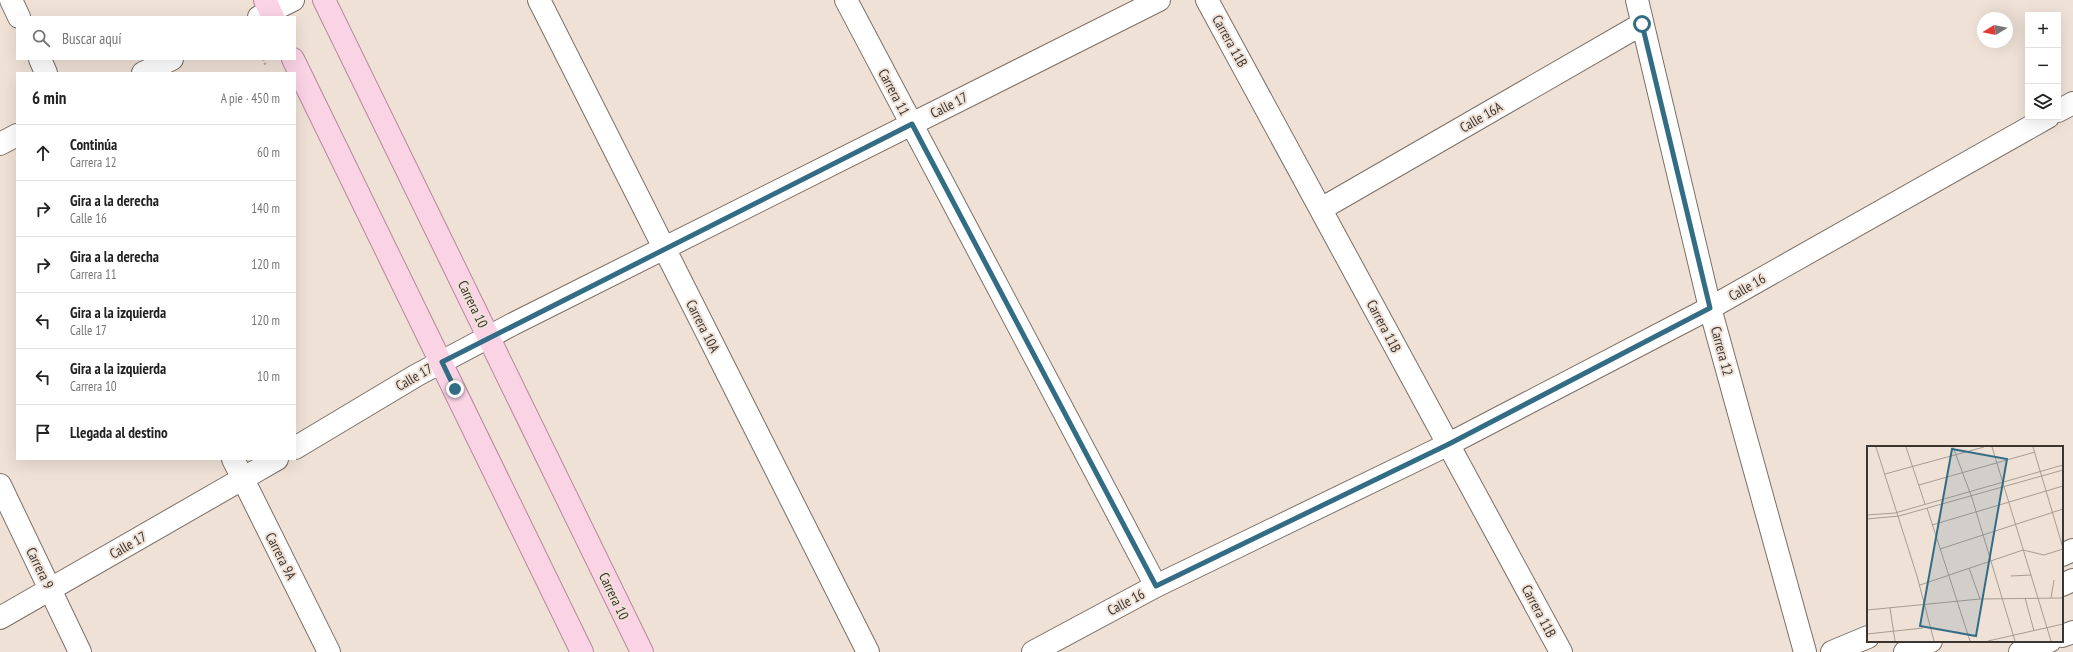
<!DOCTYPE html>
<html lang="es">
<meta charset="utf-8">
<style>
:root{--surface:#fff;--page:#f6f6f6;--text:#222;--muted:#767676;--line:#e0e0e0}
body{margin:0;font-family:"PT Sans Narrow",sans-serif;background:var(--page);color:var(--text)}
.controls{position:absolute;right:12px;top:12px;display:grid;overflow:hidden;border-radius:0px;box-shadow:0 4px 16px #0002}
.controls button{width:36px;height:36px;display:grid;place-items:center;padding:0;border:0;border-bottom:1px solid var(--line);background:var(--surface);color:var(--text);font:20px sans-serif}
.compass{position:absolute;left:1977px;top:12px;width:36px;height:36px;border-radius:50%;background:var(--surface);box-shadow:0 4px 16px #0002;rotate:260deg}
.stop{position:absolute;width:12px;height:12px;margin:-9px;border:3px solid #326d85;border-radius:50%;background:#fff}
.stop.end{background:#326d85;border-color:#fff;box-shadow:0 1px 4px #0008}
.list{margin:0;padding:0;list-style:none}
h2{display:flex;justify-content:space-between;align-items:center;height:52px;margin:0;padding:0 16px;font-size:17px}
h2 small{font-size:13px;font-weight:400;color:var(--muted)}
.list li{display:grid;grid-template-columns:26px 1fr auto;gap:12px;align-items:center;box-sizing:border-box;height:56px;padding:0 16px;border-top:1px solid var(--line)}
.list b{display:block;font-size:15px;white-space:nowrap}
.list p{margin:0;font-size:13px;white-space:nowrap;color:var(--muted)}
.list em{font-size:13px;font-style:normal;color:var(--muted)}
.icon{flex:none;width:22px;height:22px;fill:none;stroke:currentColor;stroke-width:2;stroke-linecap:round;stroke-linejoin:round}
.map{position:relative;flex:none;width:2073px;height:652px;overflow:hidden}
.search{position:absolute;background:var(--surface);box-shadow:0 4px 16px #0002;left:16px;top:16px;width:280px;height:44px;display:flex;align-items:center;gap:10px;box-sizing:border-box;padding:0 14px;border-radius:0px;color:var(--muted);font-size:15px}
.panel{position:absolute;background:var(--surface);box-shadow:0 4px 16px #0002;left:16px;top:72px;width:280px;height:388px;border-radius:0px}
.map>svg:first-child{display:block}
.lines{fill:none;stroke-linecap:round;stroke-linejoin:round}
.minor-casing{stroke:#7b6f65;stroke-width:24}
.major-casing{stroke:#b5899b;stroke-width:24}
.path{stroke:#b7aba3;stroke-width:2.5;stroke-dasharray:2 2;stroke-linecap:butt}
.minor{stroke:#fff;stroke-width:22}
.major{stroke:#fad3e5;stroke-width:22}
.route{stroke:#326d85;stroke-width:5}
.labels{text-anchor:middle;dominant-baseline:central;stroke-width:4;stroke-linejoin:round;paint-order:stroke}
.street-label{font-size:14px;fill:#3b3531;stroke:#efe1d6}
.inset-road{fill:none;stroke:#a79c94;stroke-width:1}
.view{fill:#326d85;fill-opacity:0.15;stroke:#326d85;stroke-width:2}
.inset-edge{fill:none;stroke:#3b3531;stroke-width:2}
</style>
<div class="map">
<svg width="2073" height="652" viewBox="0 0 2073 652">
<rect width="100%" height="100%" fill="#efe1d6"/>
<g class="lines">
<g class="minor-casing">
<path id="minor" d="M11,0L19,17
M539,0L868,652
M846,0L1156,586
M1207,0L1561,652
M1637,0L1710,308L1805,652
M259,17L293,0
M40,59L46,73
M143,73L172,59
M2058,111L2073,103
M0,144L17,135
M1321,209L1642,24
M295,448L417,375L513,324L1159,0
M233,459L329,652
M0,485L80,652
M2062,555L2073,550
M2062,585L2073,580
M0,618L277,459
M2062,636L2073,632
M1033,652L1156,586L1449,444L1710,308L2048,117
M1832,652L1868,637
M1905,652L1931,641
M2020,652L2050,641"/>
</g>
<g class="major-casing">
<path id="major" d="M265,0L273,17
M324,0L642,652
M293,59L582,652"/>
</g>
<path class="path" d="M263,59L266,66"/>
<use href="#minor" class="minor"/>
<use href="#major" class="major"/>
</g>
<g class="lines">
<path class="route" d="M455,389L442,362L912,124L1156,586L1449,444L1710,308L1642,24"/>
</g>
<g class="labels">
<g class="street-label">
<text transform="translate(1230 41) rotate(61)">Carrera 11B</text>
<text transform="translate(894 92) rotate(62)">Carrera 11</text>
<text transform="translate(949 105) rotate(-27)">Calle 17</text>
<text transform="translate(1481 117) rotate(-30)">Calle 16A</text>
<text transform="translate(1747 287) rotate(-30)">Calle 16</text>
<text transform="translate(473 304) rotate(64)">Carrera 10</text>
<text transform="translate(703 326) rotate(63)">Carrera 10A</text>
<text transform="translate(1384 326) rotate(62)">Carrera 11B</text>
<text transform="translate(1722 351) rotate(75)">Carrera 12</text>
<text transform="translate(414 377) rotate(-30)">Calle 17</text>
<text transform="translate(128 545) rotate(-30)">Calle 17</text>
<text transform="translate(281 556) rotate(63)">Carrera 9A</text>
<text transform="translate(40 568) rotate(64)">Carrera 9</text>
<text transform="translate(614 596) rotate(64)">Carrera 10</text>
<text transform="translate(1126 602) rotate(-28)">Calle 16</text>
<text transform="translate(1539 611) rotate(62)">Carrera 11B</text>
</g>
</g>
<g transform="translate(1867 446)">
<rect width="196" height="196" fill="#efe1d6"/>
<path class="inset-road" d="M9,1L50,130L67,195M39,1L58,58M86,1L105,52L148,195M125,1L184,195M166,1L196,102M18,28L117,1M52,39L168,6M60,62L103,195M0,69L28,67L196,19M0,73L32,70L196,24M65,79L196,40M73,103L196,63M102,122L113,153M144,130L164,129M53,139L156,104L177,109L196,103M158,152L167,185M184,152L187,134M23,162L28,195M0,164L113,153L196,152M0,188L56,182M121,195L196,178"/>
<path class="view" d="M85,3L140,13L109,190L53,180Z"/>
<rect width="196" height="196" class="inset-edge"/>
</g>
</svg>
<div class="controls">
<button>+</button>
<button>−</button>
<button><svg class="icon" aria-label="layers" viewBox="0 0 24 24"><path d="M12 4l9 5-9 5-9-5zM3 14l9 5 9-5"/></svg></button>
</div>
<svg class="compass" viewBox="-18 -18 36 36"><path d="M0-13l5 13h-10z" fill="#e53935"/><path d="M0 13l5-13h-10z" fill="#767676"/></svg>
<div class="stop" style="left:1642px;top:24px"></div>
<div class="stop end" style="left:455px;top:389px"></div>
<div class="search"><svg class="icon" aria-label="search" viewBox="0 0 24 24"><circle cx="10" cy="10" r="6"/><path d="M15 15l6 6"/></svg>Buscar aquí</div>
<section class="panel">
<h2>6 min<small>A pie · 450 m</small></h2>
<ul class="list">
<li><svg class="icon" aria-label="ahead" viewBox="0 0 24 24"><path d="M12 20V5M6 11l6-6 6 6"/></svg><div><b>Continúa</b><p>Carrera 12</p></div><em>60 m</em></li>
<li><svg class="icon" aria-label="right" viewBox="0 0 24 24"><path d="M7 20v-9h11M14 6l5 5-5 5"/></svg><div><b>Gira a la derecha</b><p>Calle 16</p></div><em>140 m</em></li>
<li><svg class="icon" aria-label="right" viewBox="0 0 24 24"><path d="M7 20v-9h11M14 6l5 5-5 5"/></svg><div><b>Gira a la derecha</b><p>Carrera 11</p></div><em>120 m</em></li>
<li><svg class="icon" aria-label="left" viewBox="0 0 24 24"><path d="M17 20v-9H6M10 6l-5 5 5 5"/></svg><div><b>Gira a la izquierda</b><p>Calle 17</p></div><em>120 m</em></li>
<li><svg class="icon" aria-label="left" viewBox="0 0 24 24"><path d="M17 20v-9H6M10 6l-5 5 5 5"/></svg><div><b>Gira a la izquierda</b><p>Carrera 10</p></div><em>10 m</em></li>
<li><svg class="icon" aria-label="arrive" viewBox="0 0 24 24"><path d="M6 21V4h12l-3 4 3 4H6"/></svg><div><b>Llegada al destino</b></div></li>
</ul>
</section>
</div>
